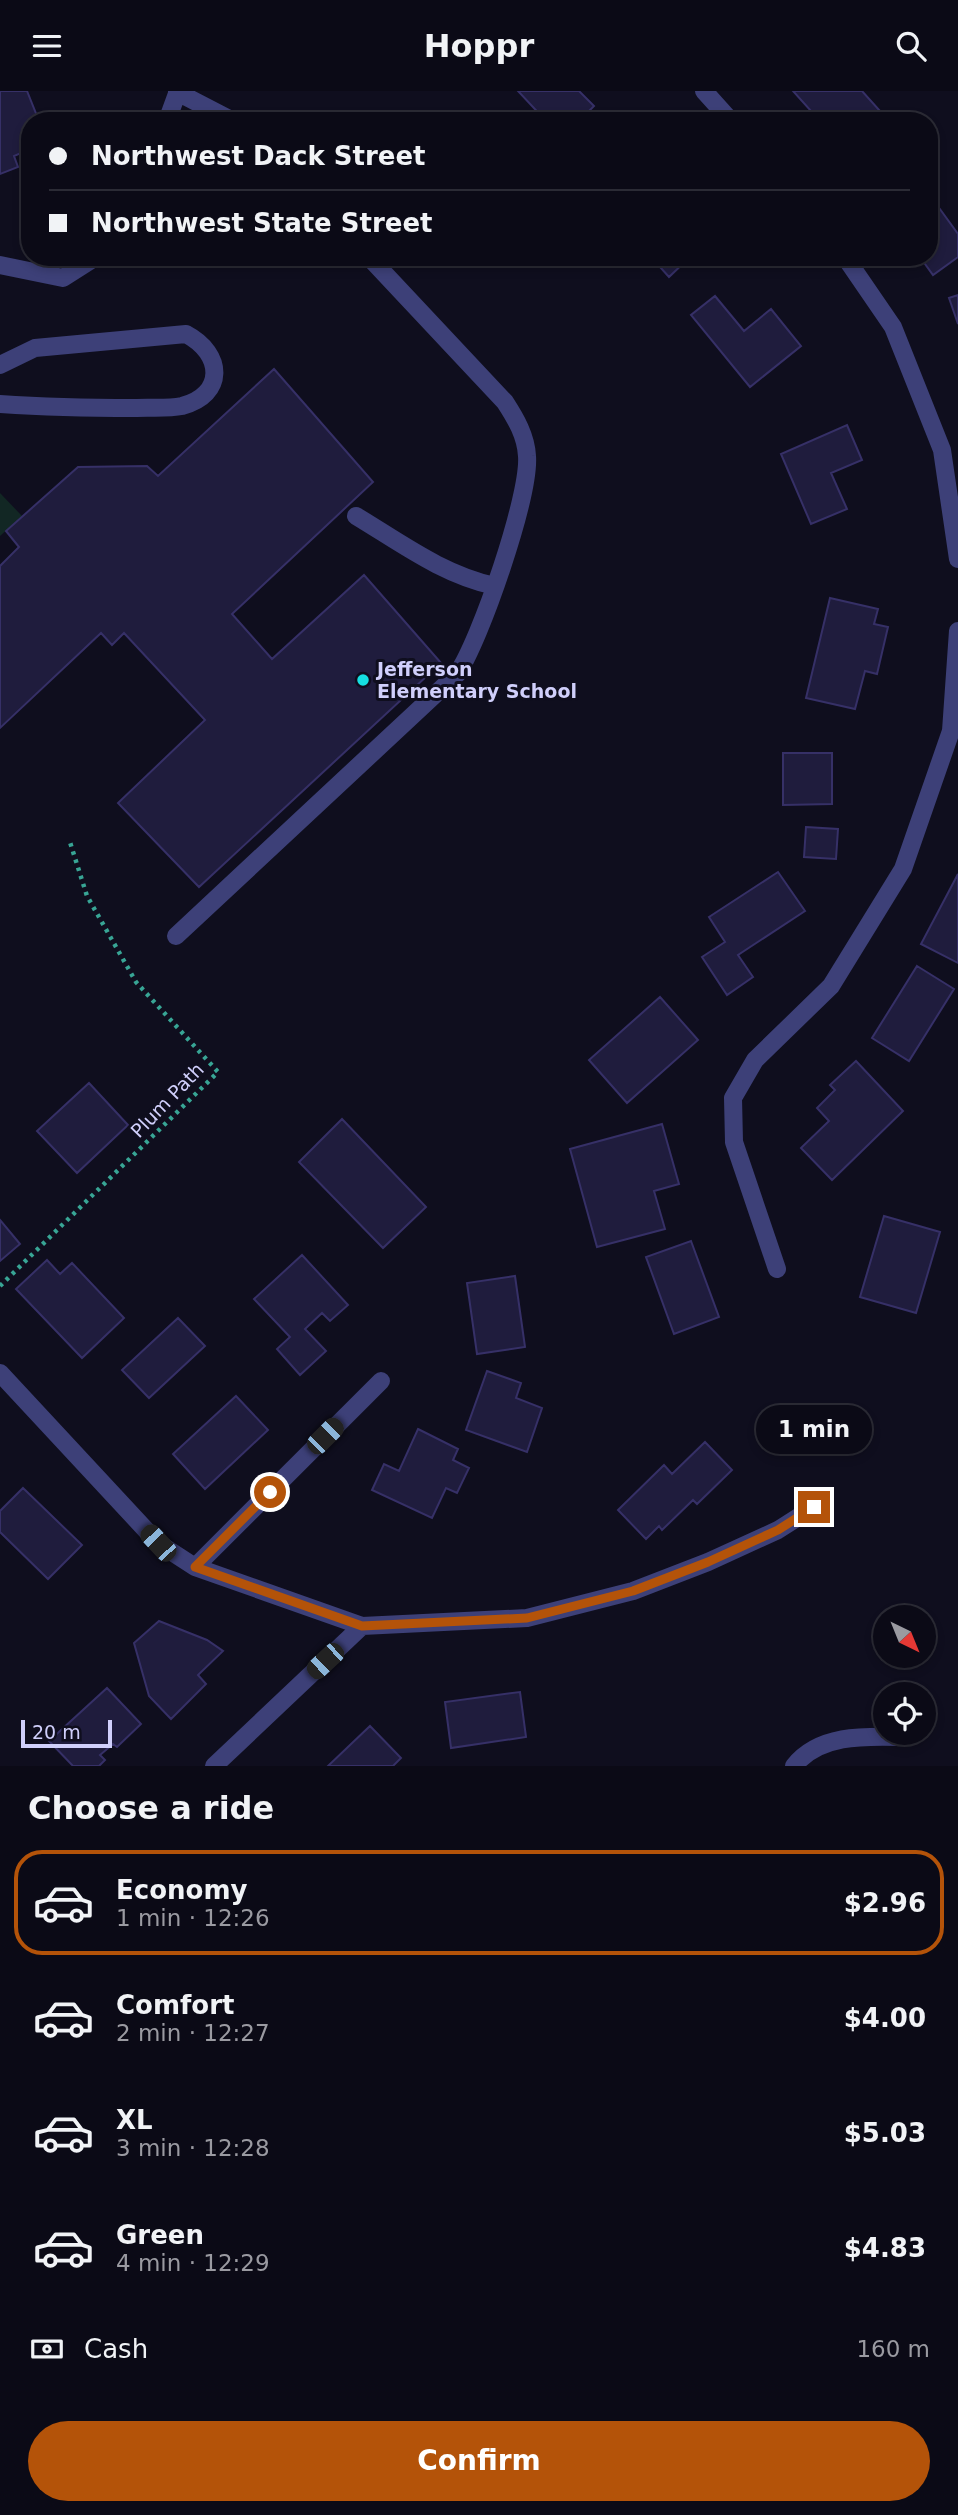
<!DOCTYPE html>
<meta charset="utf-8">
<style>
:root{--surface:#0b0a16;--page:#14131f;--text:#f1f3f6;--muted:#9a9aa1;--line:#2b2b35;--accent:#b45309}
body{margin:0;font-family:"DejaVu Sans",sans-serif;background:var(--page);color:var(--text);height:100vh;display:flex;flex-direction:column;font-size:26px;white-space:nowrap}
*{box-sizing:border-box;margin:0}
p{font-size:23px;color:var(--muted)}
.icon{flex:none;width:38px;height:38px;fill:none;stroke:currentColor;stroke-width:2;stroke-linecap:round;stroke-linejoin:round}
.map{position:relative;height:1675px;overflow:hidden}
.drawer{display:flex;flex-direction:column;background:var(--surface);flex:1}
.drawer>*{flex:none}
.top-card{position:absolute;left:21px;top:21px;width:917px;height:154px;border-radius:28px;box-shadow:0 4px 10px #0003,0 0 0 2px var(--line);display:grid;align-content:center;height:154px;padding:0 28px;background:var(--surface)}
.needle{width:46px;rotate:137deg}
.controls{position:absolute;left:873px;top:1514px;display:grid;gap:14px}
.controls a{display:grid;place-items:center;width:63px;height:63px;border-radius:50%;background:var(--surface);box-shadow:0 4px 10px #0003,0 0 0 2px var(--line);font-size:35px}
.scale{position:absolute;left:21px;bottom:18px;width:91px;box-sizing:border-box;padding-left:7px;border:4px solid #d0cffb;border-top:0;font-size:19px;line-height:24px;white-space:nowrap;color:#d0cffb;-webkit-text-stroke:5px #0f0e1e;paint-order:stroke}
.end{position:absolute;width:32px;height:32px;margin:-16px;border:9px solid #b45309;background:#fff;box-shadow:0 0 0 4px #fff}
.from{border-radius:50%}
.bubble{position:absolute;height:49px;border-radius:24px;background:var(--surface);box-shadow:0 4px 10px #0003,0 0 0 2px var(--line);font-size:23px;font-weight:700;line-height:49px;text-align:center}
.car{position:absolute;width:21px;height:42px;margin:-21px -10px;border-radius:9px;box-shadow:0 0 5px 2px #0007;background:linear-gradient(#222 24%,#8ab4d8 0 40%,#222 0 76%,#8ab4d8 0 86%,#222 0)}
.top-card b{display:flex;align-items:center;gap:24px;height:66px;font-size:26px}
.top-card b+b{border-top:2px solid var(--line)}
.top-card i{width:18px;height:18px;background:var(--text)}
ul{padding:0;list-style:none}
li{display:flex;align-items:center;gap:21px;height:105px;margin:0 14px 10px;padding:0 14px;border:4px solid transparent;border-radius:28px}
li div{flex:1}
li b{display:block;font-size:26px}
li em{font-style:normal;font-weight:700}
li.selected{border-color:var(--accent)}
li>.icon{width:63px;height:63px;stroke-width:1.5}
h2{padding:0 28px;font-size:32px;line-height:84px}
.pay{display:flex;align-items:center;gap:18px;height:77px;padding:0 28px;font-size:26px}
.pay p{margin-inline-start:auto}
.cta{display:flex;gap:14px;margin-top:auto;padding:14px 28px}
.cta a{flex:1;height:80px;border-radius:42px;background:var(--accent);color:#fff;font-size:28px;font-weight:700;line-height:80px;text-align:center}
header{display:flex;justify-content:space-between;align-items:center;height:91px;padding:0 28px;background:var(--surface);font-size:32px;font-weight:700}
.map>svg:first-child{display:block}
.green{fill:#122724}
.building{fill:#1f1c3d;stroke:#363067;stroke-width:2}
.lines{fill:none;stroke-linecap:round;stroke-linejoin:round}
.path{stroke:#38a595;stroke-width:4.5;stroke-dasharray:3.5 5;stroke-linecap:butt}
.minor{stroke:#3d4078;stroke-width:18}
.route{stroke:#b45309;stroke-width:9}
.poi-dot{fill:#15dfe1;stroke:#0f0e1e;stroke-width:2.5}
.labels{text-anchor:middle;dominant-baseline:central;stroke-width:6;stroke-linejoin:round;paint-order:stroke}
.poi-label{font-size:19px;font-weight:bold;fill:#d0cffb;stroke:#0f0e1e;text-anchor:start}
.street-label{font-size:19px;fill:#d0cffb;stroke:#0f0e1e}
</style>
<header><svg class="icon" aria-label="menu" viewBox="0 0 24 24"><path d="M4 6h16M4 12h16M4 18h16"/></svg>Hoppr<svg class="icon" aria-label="search" viewBox="0 0 24 24"><circle cx="10" cy="10" r="6"/><path d="M15 15l6 6"/></svg></header>
<div class="map">
<svg width="958" height="1675" viewBox="0 0 958 1675">
<rect width="100%" height="100%" fill="#0f0e1e"/>
<path class="green" d="M0 402 22 425 0 445Z"/>
<path class="building" d="M0 0H27L39 30H30V58L14 65 18 76 0 83Z
M518 0H579L594 15 589 20 598 30H546Z
M793 0H862L889 30H820Z
M929 103 958 143V166L933 184 920 166H929Z
M651 166H690L669 186Z
M958 204V233L949 207Z
M715 205 744 240 771 218 801 255 750 296 691 224Z
M274 278 373 391 232 523 272 568 364 484 441 572 199 796 118 712 205 629 124 542 112 554 101 542 0 637V475L19 456 6 440 78 376 147 375 158 385Z
M847 334 862 369 831 382 847 418 811 433 781 363Z
M830 507 878 518 874 533 888 536 877 583 865 580 855 618 806 607Z
M783 662H832V713L783 714Z
M806 736 838 738 836 768 804 766Z
M778 781 805 820 738 864 753 886 727 904 702 866 725 851 709 826Z
M958 783V872L921 853Z
M917 875 954 898 909 970 872 947Z
M660 906 698 949 627 1012 589 969Z
M856 970 903 1020 832 1089 801 1057 829 1030 817 1017 835 999 830 994Z
M89 992 128 1034 77 1082 37 1040Z
M342 1028 426 1116 383 1157 299 1071Z
M662 1033 679 1093 654 1100 665 1138 597 1156 570 1058Z
M884 1125 940 1141 916 1222 860 1206Z
M0 1129 20 1153 0 1170Z
M691 1150 719 1226 674 1243 646 1166Z
M302 1164 348 1214 330 1230 322 1222 305 1238 326 1260 300 1284 277 1258 290 1246 254 1208Z
M47 1169 60 1183 72 1172 124 1227 82 1267 16 1198Z
M515 1185 525 1256 477 1263 467 1192Z
M178 1227 205 1255 149 1307 122 1279Z
M487 1280 521 1292 516 1307 542 1317 527 1361 466 1339Z
M236 1305 268 1339 205 1398 173 1363Z
M418 1338 458 1358 453 1369 469 1377 457 1402 446 1397 432 1427 372 1399 384 1373 399 1380Z
M705 1351 732 1379 697 1413 693 1409 662 1439 659 1435 646 1448 618 1419 664 1374 672 1383Z
M23 1397 82 1454 48 1488 0 1441V1420Z
M159 1530 207 1549 223 1560 198 1584 206 1593 171 1628 149 1605 134 1552Z
M107 1597 141 1633 117 1656 113 1653 100 1664 105 1669 99 1675H73L49 1650Z
M520 1601 526 1646 451 1657 445 1611Z
M370 1635 401 1667 393 1675H328Z"/>
<g class="lines">
<path class="path" d="M0 1195 218 981 136 891 87 805 69 748"/>
<path class="minor" d="M704 0 731 30
M177 1 233 30
M167 30 178 0
M845 166 893 236 942 359 958 468
M0 174 63 187 96 166
M0 274 35 257 186 243C224 263 225 304 182 315 167 318 149 316 134 317 89 317 45 316 0 313
M356 425C401 452 443 484 495 495
M176 845 457 583C480 550 530 405 527 365 526 345 516 328 505 311L369 166
M777 1178 734 1051 733 1007 755 969 831 895 903 778 951 640 958 540
M0 1282 158 1452 195 1476 362 1535 527 1527 633 1500 708 1471 778 1439 814 1416
M195 1476 381 1290
M214 1675 362 1535
M794 1675C819 1643 865 1645 902 1646"/>
</g>
<g class="lines">
<path class="route" d="M270 1401 195 1476 362 1535 527 1527 633 1500 708 1471 778 1439 814 1416"/>
</g>
<circle class="poi-dot" cx="363" cy="589" r="7"/>
<g class="labels">
<g class="poi-label">
<text x="377" y="578">Jefferson<tspan x="377" dy="22">Elementary School</tspan></text>
</g>
<g class="street-label">
<text transform="translate(167 1009) rotate(-46)">Plum Path</text>
</g>
</g>
</svg>
<div class="controls">
<a><svg class="needle" viewBox="-14 -14 28 28"><path d="M0-13l5 13h-10z" fill="#e53935"/><path d="M0 13l5-13h-10z" fill="#9a9aa1"/></svg></a>
<a><svg class="icon" aria-label="locate" viewBox="0 0 24 24"><circle cx="12" cy="12" r="6"/><path d="M12 2v4M12 18v4M2 12h4M18 12h4"/></svg></a>
</div>
<div class="scale">20 m</div>
<i class="end from" style="left:270px;top:1401px"></i>
<i class="end" style="left:814px;top:1416px"></i>
<div class="bubble" style="left:756px;top:1314px;width:116px">1 min</div>
<i class="car" style="left:325px;top:1345px;rotate:45deg"></i>
<i class="car" style="left:158px;top:1452px;rotate:317deg"></i>
<i class="car" style="left:325px;top:1570px;rotate:227deg"></i>
<div class="top-card">
<b><i class="from"></i>Northwest Dack Street</b>
<b><i></i>Northwest State Street</b>
</div>
</div>
<section class="drawer">
<h2>Choose a ride</h2>
<ul>
<li class="selected"><svg class="icon" aria-label="car" viewBox="0 0 24 24"><path d="M5 17H2v-5l4-1 3-4h7l3 4 3 1v5h-3M9 17h6M6 11h13"/><circle cx="7" cy="17" r="2"/><circle cx="17" cy="17" r="2"/></svg><div><b>Economy</b><p>1 min · 12:26</p></div><em>$2.96</em></li>
<li><svg class="icon" aria-label="car" viewBox="0 0 24 24"><path d="M5 17H2v-5l4-1 3-4h7l3 4 3 1v5h-3M9 17h6M6 11h13"/><circle cx="7" cy="17" r="2"/><circle cx="17" cy="17" r="2"/></svg><div><b>Comfort</b><p>2 min · 12:27</p></div><em>$4.00</em></li>
<li><svg class="icon" aria-label="car" viewBox="0 0 24 24"><path d="M5 17H2v-5l4-1 3-4h7l3 4 3 1v5h-3M9 17h6M6 11h13"/><circle cx="7" cy="17" r="2"/><circle cx="17" cy="17" r="2"/></svg><div><b>XL</b><p>3 min · 12:28</p></div><em>$5.03</em></li>
<li><svg class="icon" aria-label="car" viewBox="0 0 24 24"><path d="M5 17H2v-5l4-1 3-4h7l3 4 3 1v5h-3M9 17h6M6 11h13"/><circle cx="7" cy="17" r="2"/><circle cx="17" cy="17" r="2"/></svg><div><b>Green</b><p>4 min · 12:29</p></div><em>$4.83</em></li>
</ul>
<div class="pay"><svg class="icon" aria-label="cash" viewBox="0 0 24 24"><path d="M3 7h18v10H3z"/><circle cx="12" cy="12" r="2"/></svg>Cash<p>160 m</p></div>
<div class="cta"><a>Confirm</a></div>
</section>
